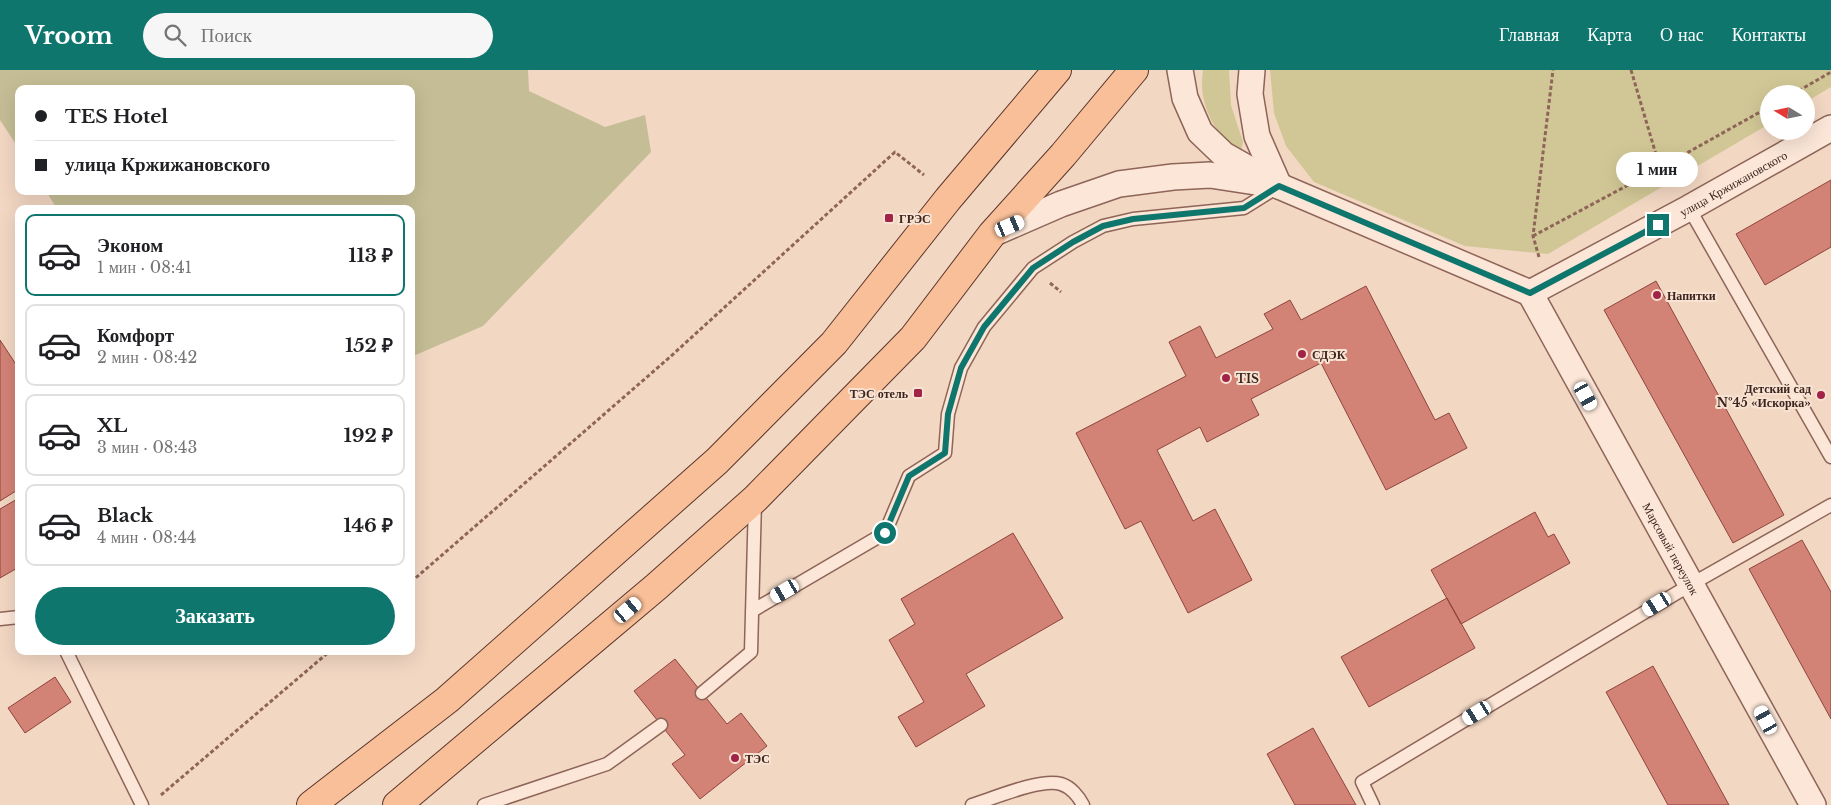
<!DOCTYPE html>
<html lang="ru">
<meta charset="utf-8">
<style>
:root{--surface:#fff;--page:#f6f6f6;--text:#202124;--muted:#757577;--line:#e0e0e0;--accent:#0f766e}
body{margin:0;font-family:"Libre Baskerville",serif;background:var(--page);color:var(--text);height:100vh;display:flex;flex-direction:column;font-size:19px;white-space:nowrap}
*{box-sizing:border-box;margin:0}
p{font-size:16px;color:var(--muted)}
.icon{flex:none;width:28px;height:28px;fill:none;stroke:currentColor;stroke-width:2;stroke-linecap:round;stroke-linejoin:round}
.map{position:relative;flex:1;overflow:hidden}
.details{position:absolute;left:15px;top:135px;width:400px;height:450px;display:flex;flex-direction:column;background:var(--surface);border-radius:10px;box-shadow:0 5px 20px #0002}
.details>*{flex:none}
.hud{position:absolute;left:15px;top:15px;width:400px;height:110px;border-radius:10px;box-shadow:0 5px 20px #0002;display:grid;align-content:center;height:110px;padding:0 20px;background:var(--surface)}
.needle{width:32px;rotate:280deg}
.fabs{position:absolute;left:1760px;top:15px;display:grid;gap:10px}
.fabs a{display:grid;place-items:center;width:55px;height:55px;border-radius:50%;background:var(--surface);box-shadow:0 5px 20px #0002;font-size:25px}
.end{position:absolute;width:22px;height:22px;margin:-11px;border:6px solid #0f766e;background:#fff;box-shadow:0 0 0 2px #fff}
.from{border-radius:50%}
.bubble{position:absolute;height:35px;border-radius:18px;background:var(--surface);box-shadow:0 5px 20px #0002;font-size:16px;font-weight:700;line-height:35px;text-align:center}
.car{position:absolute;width:15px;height:30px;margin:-15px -8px;border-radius:6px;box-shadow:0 0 4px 1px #0007;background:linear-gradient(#fff 24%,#345 0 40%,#fff 0 76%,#345 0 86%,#fff 0)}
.hud b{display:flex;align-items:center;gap:18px;height:48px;font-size:19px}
.hud b+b{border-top:1px solid var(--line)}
.hud i{width:12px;height:12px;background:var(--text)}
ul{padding:9px 0 0;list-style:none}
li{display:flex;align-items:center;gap:15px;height:82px;margin:0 10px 8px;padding:0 10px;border:2px solid var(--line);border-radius:10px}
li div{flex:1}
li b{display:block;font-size:19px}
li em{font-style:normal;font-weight:700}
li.active{border-color:var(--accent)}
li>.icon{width:45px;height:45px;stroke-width:1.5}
.cta{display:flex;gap:10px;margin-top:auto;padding:10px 20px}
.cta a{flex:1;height:58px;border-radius:30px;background:var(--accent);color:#fff;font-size:20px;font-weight:700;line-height:58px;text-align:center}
header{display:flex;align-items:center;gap:30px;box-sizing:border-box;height:70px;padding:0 25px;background:var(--accent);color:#fff}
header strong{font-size:24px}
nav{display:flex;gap:28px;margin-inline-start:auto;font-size:18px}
.search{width:350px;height:45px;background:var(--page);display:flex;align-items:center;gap:12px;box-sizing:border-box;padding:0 18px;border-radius:28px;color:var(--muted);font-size:19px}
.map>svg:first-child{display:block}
.green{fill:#d1c796}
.cemetery{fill:#c5bd95}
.building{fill:#d38276;stroke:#8f453c}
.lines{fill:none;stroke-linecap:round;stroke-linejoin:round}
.lane-casing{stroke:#8e6558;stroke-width:15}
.street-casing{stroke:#8e6558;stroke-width:28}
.primary-casing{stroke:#5b352c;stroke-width:30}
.path{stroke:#8e6558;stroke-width:3;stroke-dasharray:4 2.5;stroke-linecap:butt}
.lane{stroke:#fbe6d7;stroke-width:12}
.street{stroke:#fbe6d7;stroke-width:25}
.primary{stroke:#f8bf98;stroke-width:28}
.route{stroke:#0f766e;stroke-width:6}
.poi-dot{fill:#a22348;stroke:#f8e3d3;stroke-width:2}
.labels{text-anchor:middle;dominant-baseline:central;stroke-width:4;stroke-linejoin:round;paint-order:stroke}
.street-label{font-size:12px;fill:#3c231d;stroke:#f8e3d3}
.poi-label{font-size:12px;font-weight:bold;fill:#3c231d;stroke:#f8e3d3;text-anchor:start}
</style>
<header>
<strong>Vroom</strong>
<div class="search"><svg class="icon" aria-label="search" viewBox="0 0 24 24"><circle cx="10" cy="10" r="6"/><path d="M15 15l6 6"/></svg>Поиск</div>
<nav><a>Главная</a><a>Карта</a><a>О нас</a><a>Контакты</a></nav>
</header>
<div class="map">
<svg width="1831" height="735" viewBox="0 0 1831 735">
<rect width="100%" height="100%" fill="#f2d7c3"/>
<path class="green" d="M1203 0H1229L1231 35 1243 72 1241 81H1235C1212 59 1198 32 1203 0Z
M1270 0H1831V17L1806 32V24H1769V54L1548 184 1465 176 1314 112 1286 76 1274 43Z"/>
<path class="cemetery" d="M0 0H528L529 21 605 57 645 45 651 82 483 256 411 287V139H57L46 121H411V19H19V79L0 50Z"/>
<path class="building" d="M1831 110V177L1765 215 1736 164Z
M1656 211 1784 445 1733 473 1604 240Z
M1366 216 1435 350 1449 343 1467 378 1386 420 1321 293 1251 329 1259 345 1207 372 1200 357 1157 380 1193 451 1215 439 1252 510 1188 543 1141 451 1125 459 1076 363 1186 306 1169 272 1200 256 1216 288 1273 259 1264 244 1290 230 1301 250Z
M0 270 19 299V419L0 431Z
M19 428V497L0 508V439Z
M1535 442 1548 467 1554 464 1570 493 1461 554 1431 500Z
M1013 463 1063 548 966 604 985 636 916 677 898 647 924 632 889 570 915 554 901 529Z
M1802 470 1831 522V649L1749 499Z
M1447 528 1475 578 1369 637 1341 587Z
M675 589 727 654 741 643 767 676 700 729 672 694 685 685 634 621Z
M1653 596 1729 735H1668L1606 622Z
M55 607 71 632 25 663 8 638Z
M1313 658 1356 735H1295L1267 684Z"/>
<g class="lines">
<defs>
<path id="lane" d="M1689 138 1831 387
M752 541 885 463 909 406 945 383 948 344 961 298 984 257 1033 198 1073 172 1103 156 1133 149 1244 138 1279 116
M0 549 19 547
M66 581 142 735
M702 623 751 582 755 431
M484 735 607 694 661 655
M972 735C994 728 1041 708 1061 714 1071 717 1079 727 1083 735
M1373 735 1362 712 1690 515 1831 435"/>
<g id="street">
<path d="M1180 0 1185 28 1200 62 1224 85 1279 116 1530 223"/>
<path d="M1252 0 1250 24 1257 66 1279 116"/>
<path d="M992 164 1061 134 1119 114 1173 107 1210 105 1262 113"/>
<path id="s1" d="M1530 223 1813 735"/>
<path id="s2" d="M1530 223 1689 138 1831 58"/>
</g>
<path id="primary" d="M311 735 447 630 717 391 834 273 948 129 1057 0
M397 735 656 517 755 429 913 268 992 164 1063 85 1134 0"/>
</defs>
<use href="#lane" class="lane-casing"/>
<use href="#street" class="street-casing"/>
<use href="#primary" class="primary-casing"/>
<path class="path" d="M1631 0 1660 98
M1793 24 1831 2
M1533 166 1660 98 1769 37
M1539 187 1533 166 1553 0
M1050 213 1061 222
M411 512 670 287 895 82 924 105
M161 725 330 581"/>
<use href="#lane" class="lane"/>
<use href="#street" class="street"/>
<use href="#primary" class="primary"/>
</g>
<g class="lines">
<path class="route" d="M885 463 909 406 945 383 948 344 961 298 984 257 1033 198 1073 172 1103 156 1133 149 1244 138 1279 116 1530 223 1658 155"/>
</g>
<g class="poi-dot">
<rect x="884" y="143" width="10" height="10" rx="2.5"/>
<circle cx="1657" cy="225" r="5"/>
<circle cx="1302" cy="284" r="5"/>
<circle cx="1226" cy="308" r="5"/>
<rect x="913" y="318" width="10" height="10" rx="2.5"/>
<circle cx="1821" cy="325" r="5"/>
<circle cx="735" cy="688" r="5"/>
</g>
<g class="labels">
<g class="street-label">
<text stroke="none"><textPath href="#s2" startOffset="231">улица Кржижановского</textPath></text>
<text stroke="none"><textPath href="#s1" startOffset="292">Марсовый переулок</textPath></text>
</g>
<g class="poi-label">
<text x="899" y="148">ГРЭС</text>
<text x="1667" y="225">Напитки</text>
<text x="1312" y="284">СДЭК</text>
<text x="1236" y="308">TIS</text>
<text x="1811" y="318" text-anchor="end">Детский сад<tspan x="1811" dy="14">№45 «Искорка»</tspan></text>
<text x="908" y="323" text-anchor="end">ТЭС отель</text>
<text x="745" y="688">ТЭС</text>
</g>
</g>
</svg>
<div class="fabs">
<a><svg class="needle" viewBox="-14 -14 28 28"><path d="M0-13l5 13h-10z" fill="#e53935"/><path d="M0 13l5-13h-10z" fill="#757577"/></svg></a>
</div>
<i class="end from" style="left:885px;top:463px"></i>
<i class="end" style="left:1658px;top:155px"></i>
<div class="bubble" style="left:1616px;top:82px;width:82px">1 мин</div>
<i class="car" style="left:1010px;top:156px;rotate:67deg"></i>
<i class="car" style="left:1586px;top:326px;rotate:151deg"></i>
<i class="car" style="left:785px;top:521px;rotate:240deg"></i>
<i class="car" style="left:1657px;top:534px;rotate:239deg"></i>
<i class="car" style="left:628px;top:540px;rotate:50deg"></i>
<i class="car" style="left:1477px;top:643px;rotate:239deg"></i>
<i class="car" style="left:1766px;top:650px;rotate:331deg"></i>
<div class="hud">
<b><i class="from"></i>TES Hotel</b>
<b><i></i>улица Кржижановского</b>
</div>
<section class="details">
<ul>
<li class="active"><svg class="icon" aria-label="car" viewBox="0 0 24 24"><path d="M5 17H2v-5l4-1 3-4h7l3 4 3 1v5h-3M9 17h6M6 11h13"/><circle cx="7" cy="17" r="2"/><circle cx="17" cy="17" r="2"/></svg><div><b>Эконом</b><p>1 мин · 08:41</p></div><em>113 ₽</em></li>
<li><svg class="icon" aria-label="car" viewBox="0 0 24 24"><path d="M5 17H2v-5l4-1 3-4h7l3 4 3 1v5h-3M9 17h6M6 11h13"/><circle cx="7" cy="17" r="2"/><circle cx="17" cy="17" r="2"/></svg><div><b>Комфорт</b><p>2 мин · 08:42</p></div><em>152 ₽</em></li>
<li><svg class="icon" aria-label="car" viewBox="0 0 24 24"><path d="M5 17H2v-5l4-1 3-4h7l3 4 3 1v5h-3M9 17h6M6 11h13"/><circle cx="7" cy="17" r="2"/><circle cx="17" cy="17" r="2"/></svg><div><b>XL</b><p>3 мин · 08:43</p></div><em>192 ₽</em></li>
<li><svg class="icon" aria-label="car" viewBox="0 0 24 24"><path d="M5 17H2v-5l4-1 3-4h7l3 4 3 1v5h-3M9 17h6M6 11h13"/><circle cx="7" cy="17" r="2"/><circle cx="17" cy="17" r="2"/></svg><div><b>Black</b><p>4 мин · 08:44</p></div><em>146 ₽</em></li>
</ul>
<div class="cta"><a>Заказать</a></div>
</section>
</div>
